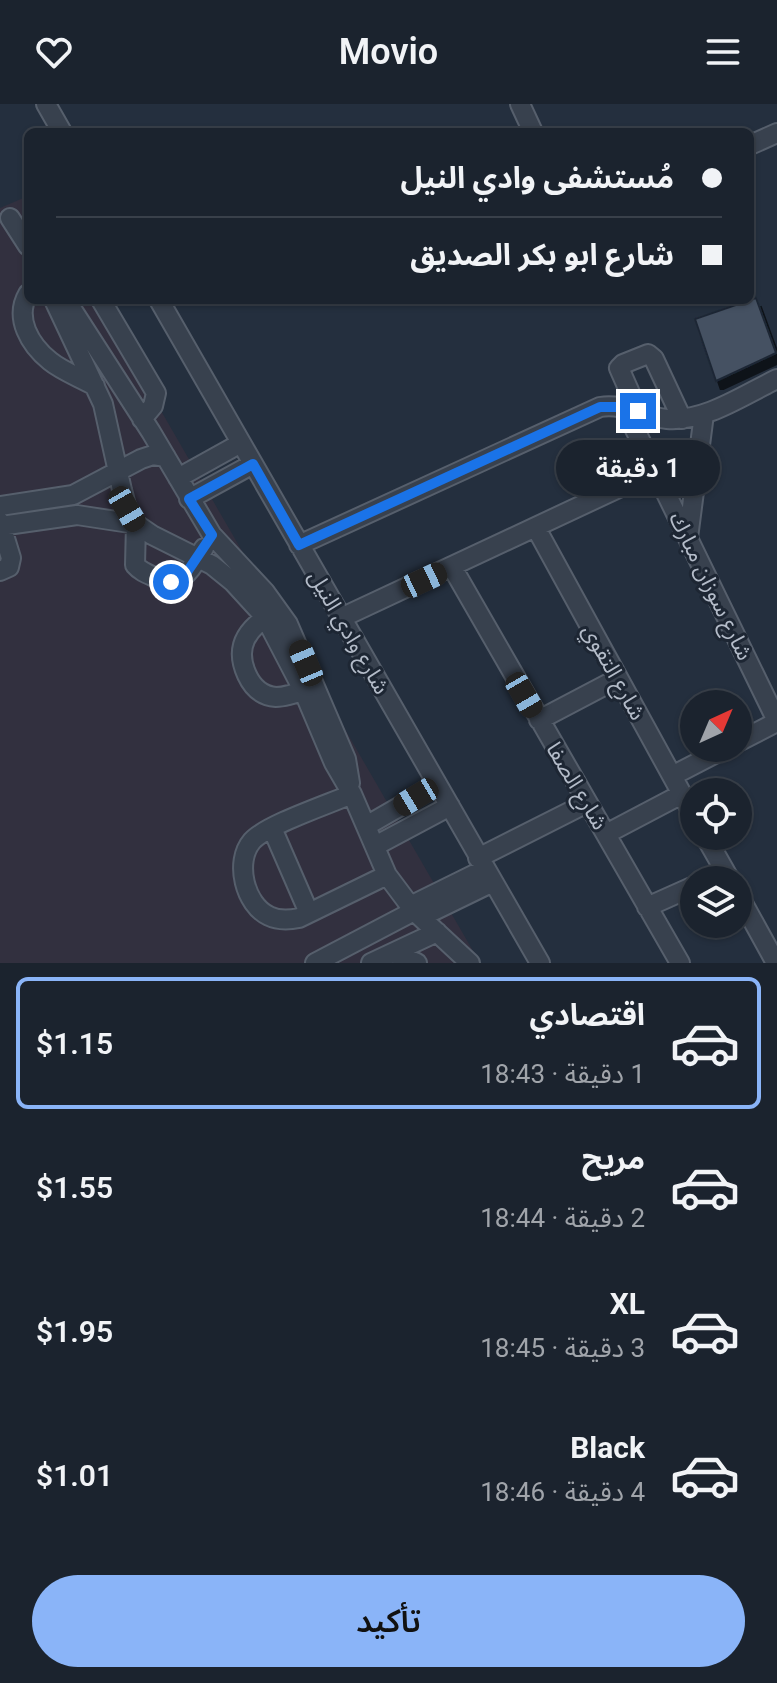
<!DOCTYPE html>
<html lang="ar">
<meta charset="utf-8">
<style>
:root{--surface:#1b232e;--page:#282f3a;--text:#f1f3f6;--muted:#a0a4aa;--line:#39404a;--accent:#8ab4f8}
body{margin:0;font-family:Roboto,"Noto Sans Arabic",sans-serif;background:var(--page);color:var(--text);direction:rtl;height:100vh;display:flex;flex-direction:column;font-size:30px;white-space:nowrap}
*{box-sizing:border-box;margin:0}
p{font-size:26px;color:var(--muted)}
.icon{flex:none;width:44px;height:44px;fill:none;stroke:currentColor;stroke-width:2;stroke-linecap:round;stroke-linejoin:round}
.map{position:relative;height:859px;overflow:hidden;direction:ltr}
.panel{display:flex;flex-direction:column;background:var(--surface);flex:1}
.panel>*{flex:none}
.hud{position:absolute;left:24px;top:24px;width:730px;height:176px;border-radius:12px;box-shadow:0 2px 6px #0004,0 0 0 2px var(--line);direction:rtl;display:grid;align-content:center;height:176px;padding:0 32px;background:var(--surface)}
.needle{width:52px;rotate:44deg}
.tools{position:absolute;left:680px;top:586px;display:grid;gap:16px}
.tools a{display:grid;place-items:center;width:72px;height:72px;border-radius:50%;background:var(--surface);box-shadow:0 2px 6px #0004,0 0 0 2px var(--line);font-size:40px}
.end{position:absolute;width:36px;height:36px;margin:-18px;border:10px solid #1a73e8;background:#fff;box-shadow:0 0 0 4px #fff}
.from{border-radius:50%}
.bubble{position:absolute;height:56px;border-radius:28px;background:var(--surface);box-shadow:0 2px 6px #0004,0 0 0 2px var(--line);font-size:26px;font-weight:600;line-height:56px;text-align:center;direction:rtl}
.car{position:absolute;width:24px;height:48px;margin:-24px -12px;border-radius:10px;box-shadow:0 0 6px 2px #0007;background:linear-gradient(#222 24%,#8ab4d8 0 40%,#222 0 76%,#8ab4d8 0 86%,#222 0)}
.hud b{display:flex;align-items:center;gap:28px;height:76px;font-size:30px}
.hud b+b{border-top:2px solid var(--line)}
.hud i{width:20px;height:20px;background:var(--text)}
ul{padding:14px 0 0;list-style:none}
li{display:flex;align-items:center;gap:24px;height:132px;margin:0 16px 12px;padding:0 16px;border:4px solid transparent;border-radius:12px}
li div{flex:1}
li b{display:block;font-size:30px}
li em{font-style:normal;font-weight:600}
li.on{border-color:var(--accent)}
li>.icon{width:72px;height:72px;stroke-width:1.5}
.button{display:flex;gap:16px;margin-top:auto;padding:16px 32px}
.button a{flex:1;height:92px;border-radius:48px;background:var(--accent);color:#111;font-size:32px;font-weight:600;line-height:92px;text-align:center}
header{display:flex;justify-content:space-between;align-items:center;height:104px;padding:0 32px;background:var(--surface);font-size:36px;font-weight:600}
.map>svg:first-child{display:block}
.medical{fill:#32303f}
.building{fill:#455162;stroke:#1f2835;stroke-width:2;filter:url(#shadow)}
.lines{fill:none;stroke-linecap:round;stroke-linejoin:round}
.minor-casing{stroke:#565f6c;stroke-width:22}
.minor{stroke:#38414e;stroke-width:18}
.route{stroke:#1a73e8;stroke-width:10}
.labels{text-anchor:middle;dominant-baseline:central;stroke-width:6;stroke-linejoin:round;paint-order:stroke}
.street-label{font-size:22px;fill:#b4bcc9;stroke:#1d2633}
</style>
<header><svg class="icon" aria-label="menu" viewBox="0 0 24 24"><path d="M4 6h16M4 12h16M4 18h16"/></svg>Movio<svg class="icon" aria-label="heart" viewBox="0 0 24 24"><path d="M12 20l-8-8c-3-5 5-10 8-4 3-6 11-1 8 4z"/></svg></header>
<div class="map">
<svg width="777" height="859" viewBox="0 0 777 859">
<defs>
<filter id="shadow"><feDropShadow dx="5" dy="9" stdDeviation="0" flood-color="#0009"/></filter>
</defs>
<rect width="100%" height="100%" fill="#242f3e"/>
<path class="medical" d="M28 92V196H97L480 859H0V104Z"/>
<path class="building" d="M756 194 776 249 716 277 695 215Z"/>
<g class="lines">
<defs>
<path id="minor" d="M46 0 62 28
M520 0 533 28
M750 41 777 29
M10 114 28 142
M28 190C14 214 30 241 50 257 62 267 81 274 95 282
M54 196 103 300 122 386 127 405 136 420 152 431 212 461 233 478 265 513 303 586 334 659 352 690 387 771 414 807 470 859
M66 196 151 328 212 431 265 488 288 520 346 655 350 679
M101 196 156 289 153 302 142 315
M159 196 540 859
M624 303 777 617
M638 307 619 264 623 260 648 250 654 255 682 315
M178 374 241 339
M189 395 253 360
M0 402 73 391 141 355 153 351 166 353
M0 418 11 454 9 463 0 467
M0 422 77 411 136 420 135 461C141 468 148 470 157 474 185 483 190 465 204 444
M536 424 694 712
M688 434 704 310
M299 441 600 303C625 299 643 313 667 315 705 318 743 291 777 275
M452 463 680 859
M273 509C247 524 234 543 247 571 253 584 262 592 276 593 288 593 302 587 313 583
M341 514 655 367
M539 616 617 575
M738 638 777 618
M672 672 726 644
M352 690C329 700 266 721 252 737 234 758 245 801 269 812 279 817 289 816 299 814L387 771
M366 722 437 681
M272 724 309 809
M606 730 682 690
M705 732 730 776
M375 742 450 702
M478 754 587 699
M707 776 725 768
M738 790 776 859
M410 802 485 765
M647 803 694 782
M421 813 493 778
M393 849 417 859
M315 859 414 807
M371 859 437 828"/>
</defs>
<use href="#minor" class="minor-casing"/>
<use href="#minor" class="minor"/>
</g>
<g class="lines">
<path class="route" d="M171 478 183 474 212 431 189 395 253 360 299 441 600 303H624L638 307"/>
</g>
<g class="labels">
<g class="street-label">
<text transform="translate(711 482) rotate(64)">شارع سوزان مبارك</text>
<text transform="translate(349 528) rotate(60)">شارع وادي النيل</text>
<text transform="translate(614 568) rotate(61)">شارع التقوي</text>
<text transform="translate(577 682) rotate(59)">شارع الصفا</text>
</g>
</g>
</svg>
<div class="tools">
<a><svg class="needle" viewBox="-14 -14 28 28"><path d="M0-13l5 13h-10z" fill="#e53935"/><path d="M0 13l5-13h-10z" fill="#a0a4aa"/></svg></a>
<a><svg class="icon" aria-label="locate" viewBox="0 0 24 24"><circle cx="12" cy="12" r="6"/><path d="M12 2v4M12 18v4M2 12h4M18 12h4"/></svg></a>
<a><svg class="icon" aria-label="layers" viewBox="0 0 24 24"><path d="M12 4l9 5-9 5-9-5zM3 14l9 5 9-5"/></svg></a>
</div>
<i class="end from" style="left:171px;top:478px"></i>
<i class="end" style="left:638px;top:307px"></i>
<div class="bubble" style="left:556px;top:336px;width:164px">1 دقيقة</div>
<i class="car" style="left:127px;top:405px;rotate:150deg"></i>
<i class="car" style="left:424px;top:476px;rotate:65deg"></i>
<i class="car" style="left:306px;top:559px;rotate:337deg"></i>
<i class="car" style="left:524px;top:591px;rotate:150deg"></i>
<i class="car" style="left:416px;top:693px;rotate:239deg"></i>
<div class="hud">
<b><i class="from"></i>مُستشفى وادي النيل</b>
<b><i></i>شارع ابو بكر الصديق</b>
</div>
</div>
<section class="panel">
<ul>
<li class="on"><svg class="icon" aria-label="car" viewBox="0 0 24 24"><path d="M5 17H2v-5l4-1 3-4h7l3 4 3 1v5h-3M9 17h6M6 11h13"/><circle cx="7" cy="17" r="2"/><circle cx="17" cy="17" r="2"/></svg><div><b>اقتصادي</b><p>1 دقيقة · 18:43</p></div><em>$1.15</em></li>
<li><svg class="icon" aria-label="car" viewBox="0 0 24 24"><path d="M5 17H2v-5l4-1 3-4h7l3 4 3 1v5h-3M9 17h6M6 11h13"/><circle cx="7" cy="17" r="2"/><circle cx="17" cy="17" r="2"/></svg><div><b>مريح</b><p>2 دقيقة · 18:44</p></div><em>$1.55</em></li>
<li><svg class="icon" aria-label="car" viewBox="0 0 24 24"><path d="M5 17H2v-5l4-1 3-4h7l3 4 3 1v5h-3M9 17h6M6 11h13"/><circle cx="7" cy="17" r="2"/><circle cx="17" cy="17" r="2"/></svg><div><b>XL</b><p>3 دقيقة · 18:45</p></div><em>$1.95</em></li>
<li><svg class="icon" aria-label="car" viewBox="0 0 24 24"><path d="M5 17H2v-5l4-1 3-4h7l3 4 3 1v5h-3M9 17h6M6 11h13"/><circle cx="7" cy="17" r="2"/><circle cx="17" cy="17" r="2"/></svg><div><b>Black</b><p>4 دقيقة · 18:46</p></div><em>$1.01</em></li>
</ul>
<div class="button"><a>تأكيد</a></div>
</section>
